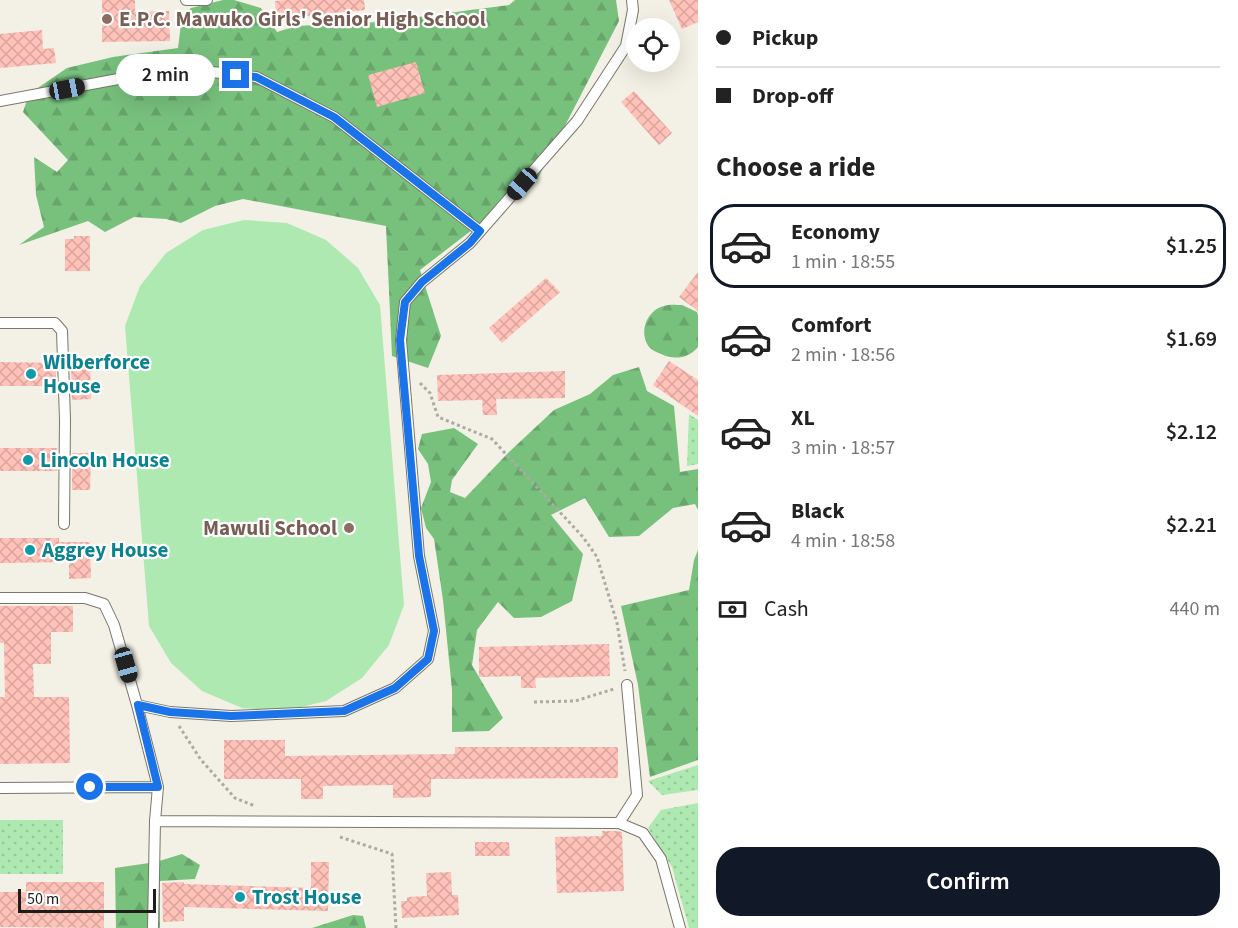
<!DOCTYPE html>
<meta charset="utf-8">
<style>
:root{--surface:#fff;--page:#f6f6f6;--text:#222;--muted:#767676;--line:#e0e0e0;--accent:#111827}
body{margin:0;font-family:"Source Sans 3",sans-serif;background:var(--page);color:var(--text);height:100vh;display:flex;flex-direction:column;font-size:22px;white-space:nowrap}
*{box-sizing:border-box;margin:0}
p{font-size:20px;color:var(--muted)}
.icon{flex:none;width:33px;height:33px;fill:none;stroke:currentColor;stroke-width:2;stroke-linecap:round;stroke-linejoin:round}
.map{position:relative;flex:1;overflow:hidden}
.sheet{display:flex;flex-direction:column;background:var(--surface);width:540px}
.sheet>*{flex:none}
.hud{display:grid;align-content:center;height:132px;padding:0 18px;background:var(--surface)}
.tools{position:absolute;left:626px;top:18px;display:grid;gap:12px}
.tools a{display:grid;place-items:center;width:54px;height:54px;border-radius:50%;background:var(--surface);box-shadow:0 6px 24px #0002;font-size:30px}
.scale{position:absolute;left:18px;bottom:15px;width:138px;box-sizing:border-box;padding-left:6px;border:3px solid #1e1d19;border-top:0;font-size:16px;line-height:21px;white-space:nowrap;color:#1e1d19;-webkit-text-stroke:4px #fff;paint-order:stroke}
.end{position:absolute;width:27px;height:27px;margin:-14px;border:8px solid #1a73e8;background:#fff;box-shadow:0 0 0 3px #fff}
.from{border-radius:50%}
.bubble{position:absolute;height:42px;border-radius:21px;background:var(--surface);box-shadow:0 6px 24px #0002;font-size:20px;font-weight:600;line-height:42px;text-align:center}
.car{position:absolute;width:18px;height:36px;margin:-18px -9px;border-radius:8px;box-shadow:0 0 4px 2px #0007;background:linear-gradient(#222 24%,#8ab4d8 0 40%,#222 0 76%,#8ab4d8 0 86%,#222 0)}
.hud b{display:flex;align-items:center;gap:21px;height:57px;font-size:22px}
.hud b+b{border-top:2px solid var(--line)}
.hud i{width:15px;height:15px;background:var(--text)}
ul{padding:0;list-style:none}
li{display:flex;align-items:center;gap:18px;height:84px;margin:0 12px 9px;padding:0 6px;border:3px solid transparent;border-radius:24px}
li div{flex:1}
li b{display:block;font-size:22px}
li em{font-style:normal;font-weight:600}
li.current{border-color:var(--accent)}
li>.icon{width:54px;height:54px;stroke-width:1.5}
h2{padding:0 18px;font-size:27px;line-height:72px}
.pay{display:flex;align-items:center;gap:15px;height:66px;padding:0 18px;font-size:22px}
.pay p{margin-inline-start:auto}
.cta{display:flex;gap:12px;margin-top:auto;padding:12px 18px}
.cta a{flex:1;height:69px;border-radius:24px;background:var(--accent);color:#fff;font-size:24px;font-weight:600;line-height:69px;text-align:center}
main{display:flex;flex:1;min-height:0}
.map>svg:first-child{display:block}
.grass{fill:url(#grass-dots)}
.forest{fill:url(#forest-firs)}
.pitch{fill:#aee9b1}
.building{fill:url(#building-cross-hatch)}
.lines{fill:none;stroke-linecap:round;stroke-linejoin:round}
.lane-casing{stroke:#79766c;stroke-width:12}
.path{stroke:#acaaa1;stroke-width:3;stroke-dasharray:3 3;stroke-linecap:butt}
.lane{stroke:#fff;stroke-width:10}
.route{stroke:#1a73e8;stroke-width:8}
.education-dot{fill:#8d6e63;stroke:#fff;stroke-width:2}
.culture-dot{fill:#0f9aa8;stroke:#fff;stroke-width:2}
.labels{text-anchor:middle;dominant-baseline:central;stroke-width:4.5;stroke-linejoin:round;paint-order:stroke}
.education-label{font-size:21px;font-weight:bold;fill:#785e54;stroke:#fff;text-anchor:start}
.culture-label{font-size:21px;font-weight:bold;fill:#0d838f;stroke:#fff;text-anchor:start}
</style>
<main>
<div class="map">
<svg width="698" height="928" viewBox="0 0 698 928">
<defs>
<pattern id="grass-dots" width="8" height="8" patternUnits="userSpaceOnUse" patternTransform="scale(1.5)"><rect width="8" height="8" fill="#aee9b1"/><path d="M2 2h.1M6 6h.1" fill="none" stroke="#95c798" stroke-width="1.8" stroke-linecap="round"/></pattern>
<pattern id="forest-firs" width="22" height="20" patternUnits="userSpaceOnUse" patternTransform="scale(1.5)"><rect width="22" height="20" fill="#78c17d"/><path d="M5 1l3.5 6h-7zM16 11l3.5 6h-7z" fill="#67a56b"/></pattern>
<pattern id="building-cross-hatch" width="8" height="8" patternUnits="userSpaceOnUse" patternTransform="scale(1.5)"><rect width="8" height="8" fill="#ffc1b8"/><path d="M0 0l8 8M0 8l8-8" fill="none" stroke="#daa59e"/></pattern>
</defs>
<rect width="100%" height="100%" fill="#f3f0e5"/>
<path class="grass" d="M689 414 698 420V464L687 466Z
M698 765V790L662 795 648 781Z
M698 803V928H689L672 867 648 828 661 810Z
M0 820H63V874H0Z"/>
<path class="forest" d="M223 0H234L261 8 277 32 296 26 380 22 509 5 515 0H616L619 21 537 180 420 270 441 336 428 368 392 356 386 226 243 199 215 206 181 223 166 219 134 217 105 232 88 221 19 245 44 227 36 195 34 157 57 172 68 160 23 112 29 94 67 68 113 57 178 48 182 16 191 8Z
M682 305 697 312 698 315V347C688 359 674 360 661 354 656 352 652 350 649 347 638 332 647 310 664 306 669 304 677 305 682 305Z
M639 367 647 391 674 406 680 472 698 469V510L695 504 673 508 639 536 609 537 585 498 551 515 583 554 572 601 541 617 514 618 498 602 477 630 472 665 503 718 489 731 452 732V690L443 600 434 539 426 528 421 508 431 482 428 464 418 449 422 434 454 428 478 444 452 480 450 492 465 498 508 453 554 410 590 394 613 375Z
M698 550V760L650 777 638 685 621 606 689 590 694 560Z
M182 854 200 865 195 879 160 881V928H116L115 868 156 862Z
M353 915 363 916 366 928H312Z"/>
<path class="pitch" d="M244 220 287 223 326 240 358 268 380 305 404 605 389 645 362 678 326 701 285 711 242 708 202 691 171 663 149 626 125 326 140 286 166 253 203 230Z"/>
<path class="building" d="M102 0H135V12L169 11 170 41 102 42Z
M285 0H364L365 10 276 19 275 1Z
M669 0H698V22L682 29Z
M42 30 43 49 54 48 56 63 0 68V34Z
M416 62 425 93 377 107 368 75Z
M634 91 672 133 659 145 621 102Z
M74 236H90V271H65V239H74Z
M698 272V311L679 297Z
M546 278 560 292 502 343 489 328Z
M71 361H90L91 399 72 400Z
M669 361 698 380V416L653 385Z
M0 362 56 363V386H0Z
M565 371V398L496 399 497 415H483L482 400 438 401 437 375Z
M0 448H57V471H0Z
M72 453H91L90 490H72Z
M0 538H59V542H90L91 578 69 579V562L0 563Z
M0 606H73V632H51V664H33L34 697H69L70 763 0 764V697H5L4 643H0Z
M609 644 610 676 535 678 536 688H521V676L479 677V647Z
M224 740H285V756L455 754V747H618V778L431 779V797L393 798V785L323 786V799H301V779H224Z
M602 831H618L622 832 624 891 557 893 555 837 602 836Z
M475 842H509L510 856H475Z
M311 862H329L328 911 184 907V921L163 922 162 883 184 882V884L311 888Z
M451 872 452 895H458L459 915 402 918 401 901H407V897L427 896 426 873Z
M26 882H104V928L0 927V892H26Z"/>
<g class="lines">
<defs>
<path id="lane" d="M186 0H207
M0 101 177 68 256 77 334 117 480 231
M0 323H55L62 331 65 420 64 524
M0 598H85L104 604 114 625 137 705 158 787 155 821 619 823 643 833 661 859 680 928
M137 705 170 712 231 716 344 711 395 688 428 659 434 631 419 556 401 340 405 302 422 282 470 243 577 121 626 46 633 10 632 0
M0 788 158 787
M619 823 637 795 627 685
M153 928 155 821"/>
</defs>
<use href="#lane" class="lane-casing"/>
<path class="path" d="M420 383 430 393 438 417 492 439 583 537 597 557 617 623 625 671
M534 702 575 701 614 689
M179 726 201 760 235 798 255 806
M340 837 392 854 396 928"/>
<use href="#lane" class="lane"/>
</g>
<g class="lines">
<path class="route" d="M90 787H158L138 705 170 712 231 716 344 711 395 688 428 659 434 631 419 556 400 340 405 302 422 282 470 243 480 231 334 117 256 77 236 75"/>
</g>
<g class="education-dot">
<circle cx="107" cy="19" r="6"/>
<circle cx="349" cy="528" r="6"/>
</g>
<g class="culture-dot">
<circle cx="31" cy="374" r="6"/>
<circle cx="28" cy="460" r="6"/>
<circle cx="30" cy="550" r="6"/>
<circle cx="240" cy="897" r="6"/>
</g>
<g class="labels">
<g class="education-label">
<text x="119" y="19">E.P.C. Mawuko Girls' Senior High School</text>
<text x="337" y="528" text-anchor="end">Mawuli School</text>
</g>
<g class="culture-label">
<text x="43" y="362">Wilberforce<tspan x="43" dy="24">House</tspan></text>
<text x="40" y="460">Lincoln House</text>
<text x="42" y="550">Aggrey House</text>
<text x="252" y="897">Trost House</text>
</g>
</g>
</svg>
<div class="tools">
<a><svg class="icon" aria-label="locate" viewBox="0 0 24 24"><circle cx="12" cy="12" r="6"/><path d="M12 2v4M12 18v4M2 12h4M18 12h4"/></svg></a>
</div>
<div class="scale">50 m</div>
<i class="end from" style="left:90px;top:787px"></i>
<i class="end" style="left:236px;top:75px"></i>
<div class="bubble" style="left:116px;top:54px;width:99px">2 min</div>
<i class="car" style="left:67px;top:89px;rotate:79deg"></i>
<i class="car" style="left:522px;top:184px;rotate:221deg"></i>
<i class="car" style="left:126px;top:665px;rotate:164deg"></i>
</div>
<section class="sheet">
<div class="hud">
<b><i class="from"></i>Pickup</b>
<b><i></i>Drop-off</b>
</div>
<h2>Choose a ride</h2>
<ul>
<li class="current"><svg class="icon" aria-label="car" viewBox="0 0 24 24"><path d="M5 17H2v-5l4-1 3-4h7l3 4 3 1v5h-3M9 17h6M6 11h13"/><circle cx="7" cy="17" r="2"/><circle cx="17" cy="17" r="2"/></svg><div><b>Economy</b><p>1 min · 18:55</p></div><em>$1.25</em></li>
<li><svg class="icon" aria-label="car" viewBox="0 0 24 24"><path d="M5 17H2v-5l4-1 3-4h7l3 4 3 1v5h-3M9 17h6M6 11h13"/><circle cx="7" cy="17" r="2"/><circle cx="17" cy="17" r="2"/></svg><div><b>Comfort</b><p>2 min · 18:56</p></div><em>$1.69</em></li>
<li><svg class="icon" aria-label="car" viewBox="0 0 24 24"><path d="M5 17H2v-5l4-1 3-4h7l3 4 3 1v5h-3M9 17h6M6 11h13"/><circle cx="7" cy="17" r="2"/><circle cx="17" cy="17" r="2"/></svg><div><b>XL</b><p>3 min · 18:57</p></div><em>$2.12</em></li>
<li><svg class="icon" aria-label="car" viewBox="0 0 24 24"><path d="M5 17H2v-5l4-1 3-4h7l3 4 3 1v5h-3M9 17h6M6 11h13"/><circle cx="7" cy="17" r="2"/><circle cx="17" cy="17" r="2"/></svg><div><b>Black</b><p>4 min · 18:58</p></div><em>$2.21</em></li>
</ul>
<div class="pay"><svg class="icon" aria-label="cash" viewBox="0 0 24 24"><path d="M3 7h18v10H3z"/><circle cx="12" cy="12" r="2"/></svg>Cash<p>440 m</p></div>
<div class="cta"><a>Confirm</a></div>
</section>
</main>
